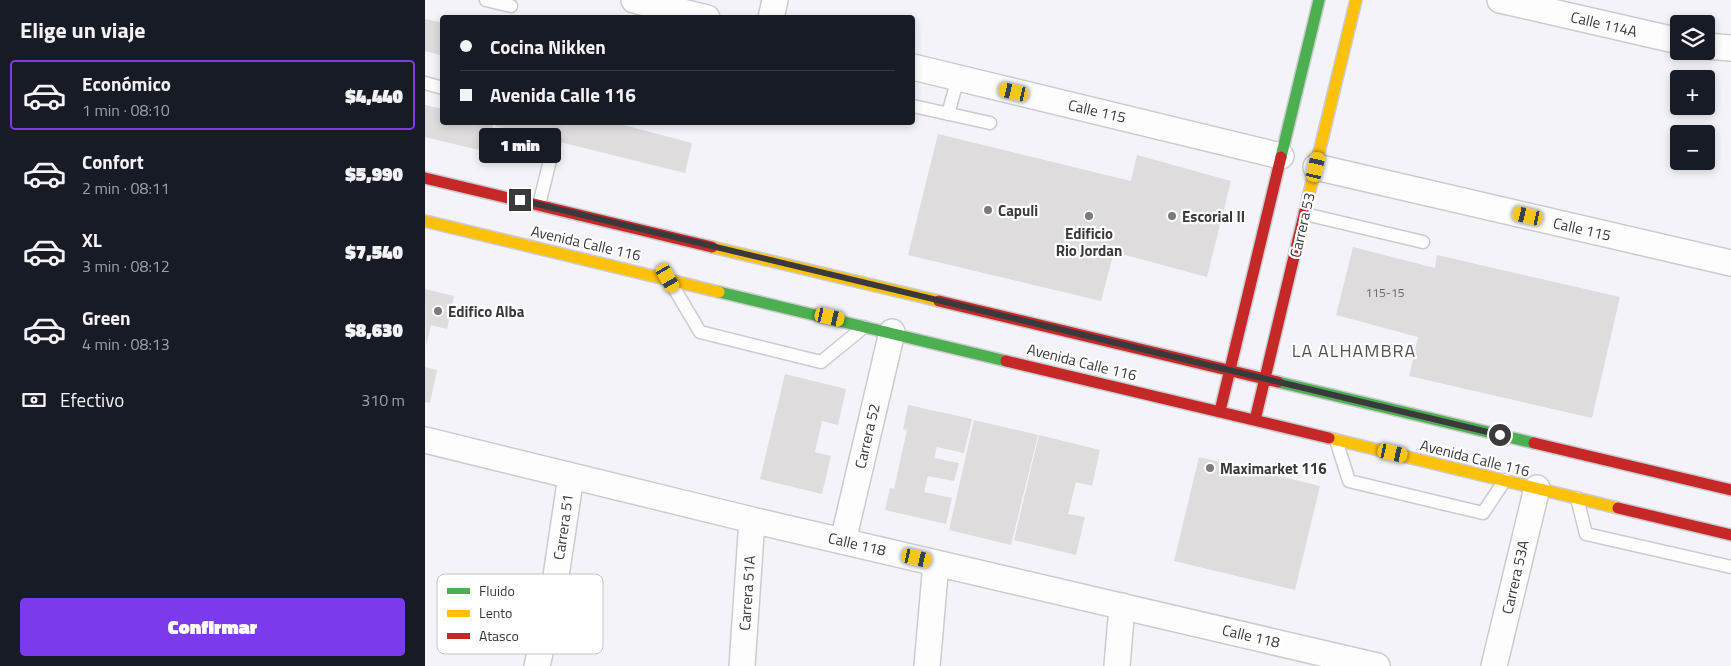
<!DOCTYPE html>
<html lang="es">
<meta charset="utf-8">
<style>
:root{--surface:#171b24;--page:#242831;--text:#f1f3f6;--muted:#9ea1a6;--line:#363941;--accent:#7c3aed}
body{margin:0;font-family:"Titillium Web",sans-serif;background:var(--page);color:var(--text);height:100vh;display:flex;flex-direction:column;font-size:19px;white-space:nowrap}
*{box-sizing:border-box;margin:0}
p{font-size:16px;color:var(--muted)}
.icon{flex:none;width:28px;height:28px;fill:none;stroke:currentColor;stroke-width:2;stroke-linecap:round;stroke-linejoin:round}
.map{position:relative;flex:1;overflow:hidden}
.sheet{display:flex;flex-direction:column;background:var(--surface);width:425px}
.sheet>*{flex:none}
.guide{position:absolute;left:15px;top:15px;width:475px;height:110px;border-radius:5px;box-shadow:0 2px 8px #0003;display:grid;align-content:center;height:110px;padding:0 20px;background:var(--surface)}
.fabs{position:absolute;left:1245px;top:15px;display:grid;gap:10px}
.fabs a{display:grid;place-items:center;width:45px;height:45px;border-radius:5px;background:var(--surface);box-shadow:0 2px 8px #0003;font-size:25px}
.end{position:absolute;width:22px;height:22px;margin:-11px;border:6px solid #3a3a3d;background:#fff;box-shadow:0 0 0 2px #fff}
.from{border-radius:50%}
.bubble{position:absolute;height:35px;border-radius:5px;background:var(--surface);box-shadow:0 2px 8px #0003;font-size:16px;font-weight:800;line-height:35px;text-align:center}
.car{position:absolute;width:15px;height:30px;margin:-15px -8px;border-radius:6px;box-shadow:0 0 4px 1px #0007;background:linear-gradient(#f5c518 24%,#345 0 40%,#f5c518 0 76%,#345 0 86%,#f5c518 0)}
.guide b{display:flex;align-items:center;gap:18px;height:48px;font-size:19px}
.guide b+b{border-top:1px solid var(--line)}
.guide i{width:12px;height:12px;background:var(--text)}
ul{padding:0;list-style:none}
li{display:flex;align-items:center;gap:15px;height:70px;margin:0 10px 8px;padding:0 10px;border:2px solid transparent;border-radius:5px}
li div{flex:1}
li b{display:block;font-size:19px}
li em{font-style:normal;font-weight:800}
li.active{border-color:var(--accent)}
li>.icon{width:45px;height:45px;stroke-width:1.5}
h2{padding:0 20px;font-size:22px;line-height:60px}
.pay{display:flex;align-items:center;gap:12px;height:55px;padding:0 20px;font-size:19px}
.pay p{margin-inline-start:auto}
.cta{display:flex;gap:10px;margin-top:auto;padding:10px 20px}
.cta a{flex:1;height:58px;border-radius:5px;background:var(--accent);color:#fff;font-size:20px;font-weight:800;line-height:58px;text-align:center}
main{display:flex;flex:1;min-height:0}
.map>svg:first-child{display:block}
.building{fill:#dfdcde}
.lines{fill:none;stroke-linecap:round;stroke-linejoin:round}
.lane-casing{stroke:#cccbd0;stroke-width:15}
.street-casing{stroke:#cccbd0;stroke-width:28}
.fast-casing{stroke:#cccbd0;stroke-width:14}
.slow-casing{stroke:#cccbd0;stroke-width:14}
.jam-casing{stroke:#cccbd0;stroke-width:14}
.lane{stroke:#fdfdfe;stroke-width:12}
.street{stroke:#fdfdfe;stroke-width:25}
.fast{stroke:#4caf50;stroke-width:11}
.slow{stroke:#ffc107;stroke-width:11}
.jam{stroke:#c62828;stroke-width:11}
.route{stroke:#3a3a3d;stroke-width:6}
.poi-dot{fill:#7b7b7f;stroke:#fff;stroke-width:2}
.labels{text-anchor:middle;dominant-baseline:central;stroke-width:4.5;stroke-linejoin:round;paint-order:stroke}
.number-label{font-size:12px;fill:#656467}
.street-label{font-size:15px;fill:#3a3a3d;stroke:#fff}
.poi-label{font-size:15px;font-weight:bold;fill:#3a3a3d;stroke:#fff;text-anchor:start}
.quarter-label{font-size:18px;letter-spacing:1px;fill:#54545c;stroke:#fff}
.key{fill:#fff;stroke:#c4c4c5;stroke-width:1}
.key-label{font-size:14px;fill:#3a3a3d}
</style>
<main>
<section class="sheet">
<h2>Elige un viaje</h2>
<ul>
<li class="active"><svg class="icon" aria-label="car" viewBox="0 0 24 24"><path d="M5 17H2v-5l4-1 3-4h7l3 4 3 1v5h-3M9 17h6M6 11h13"/><circle cx="7" cy="17" r="2"/><circle cx="17" cy="17" r="2"/></svg><div><b>Económico</b><p>1 min · 08:10</p></div><em>$4,440</em></li>
<li><svg class="icon" aria-label="car" viewBox="0 0 24 24"><path d="M5 17H2v-5l4-1 3-4h7l3 4 3 1v5h-3M9 17h6M6 11h13"/><circle cx="7" cy="17" r="2"/><circle cx="17" cy="17" r="2"/></svg><div><b>Confort</b><p>2 min · 08:11</p></div><em>$5,990</em></li>
<li><svg class="icon" aria-label="car" viewBox="0 0 24 24"><path d="M5 17H2v-5l4-1 3-4h7l3 4 3 1v5h-3M9 17h6M6 11h13"/><circle cx="7" cy="17" r="2"/><circle cx="17" cy="17" r="2"/></svg><div><b>XL</b><p>3 min · 08:12</p></div><em>$7,540</em></li>
<li><svg class="icon" aria-label="car" viewBox="0 0 24 24"><path d="M5 17H2v-5l4-1 3-4h7l3 4 3 1v5h-3M9 17h6M6 11h13"/><circle cx="7" cy="17" r="2"/><circle cx="17" cy="17" r="2"/></svg><div><b>Green</b><p>4 min · 08:13</p></div><em>$8,630</em></li>
</ul>
<div class="pay"><svg class="icon" aria-label="cash" viewBox="0 0 24 24"><path d="M3 7h18v10H3z"/><circle cx="12" cy="12" r="2"/></svg>Efectivo<p>310 m</p></div>
<div class="cta"><a>Confirmar</a></div>
</section>
<div class="map">
<svg width="1306" height="666" viewBox="0 0 1306 666">
<rect width="100%" height="100%" fill="#f4f3f9"/>
<path class="building" d="M0 19 18 23V56L0 51Z
M0 105 18 109V122H69L62 152 0 137Z
M72 122H187L267 143 260 173 71 126Z
M513 134 706 181 712 155 806 181 782 277 689 252 676 301 483 255Z
M928 247 1010 268 1012 255 1195 297 1167 418 984 376 993 337 911 315Z
M0 289 29 296 22 329 6 325 1 346Z
M0 367 12 370 5 403 0 402Z
M360 374 421 389 413 425 397 421 390 452 406 456 397 494 335 479Z
M483 405 547 419 539 453 512 447 509 458 534 463 529 481 503 476 499 492 527 498 521 524 460 510 465 488 469 489 482 430 478 429Z
M549 420 613 435 586 545 524 530Z
M614 435 675 450 667 486 651 482 643 514 660 517 651 555 589 540Z
M774 457 895 486 870 590 749 561Z"/>
<g class="lines">
<defs>
<path id="lane" d="M61 0 86 6
M0 83 18 88
M488 106 565 123
M523 114 533 78
M114 205 130 140
M880 214 998 242
M246 283 275 332 396 362 439 327
M911 440 924 481 1058 513 1080 480
M1152 498 1161 534 1306 567"/>
<path id="street" d="M209 0 282 18
M1075 0 1254 41
M346 18 350 0
M1281 46 1306 48
M488 67 856 156
M891 167 1306 263
M0 440 327 520 952 666
M418 541 467 332
M112 666 128 596 146 476
M317 666 327 520
M502 666 511 563
M692 666 697 606
M1069 666 1112 488"/>
<path id="fast" d="M856 157 894 0
M294 292 581 361
M853 382 1109 443"/>
<path id="slow" d="M883 198 931 0
M0 221 294 292
M287 247 514 301
M904 438 1193 508"/>
<path id="jam" d="M0 178 287 247
M514 301 853 382
M581 361 904 438
M795 411 856 157
M830 420 883 198
M1109 443 1306 490
M1193 508 1306 535"/>
</defs>
<use href="#lane" class="lane-casing"/>
<use href="#street" class="street-casing"/>
<use href="#fast" class="fast-casing"/>
<use href="#slow" class="slow-casing"/>
<use href="#jam" class="jam-casing"/>
<use href="#lane" class="lane"/>
<use href="#street" class="street"/>
<use href="#fast" class="fast"/>
<use href="#slow" class="slow"/>
<use href="#jam" class="jam"/>
</g>
<g class="lines">
<path class="route" d="M95 200 1075 435"/>
</g>
<g class="poi-dot">
<circle cx="563" cy="210" r="5"/>
<circle cx="664" cy="216" r="5"/>
<circle cx="747" cy="216" r="5"/>
<circle cx="13" cy="311" r="5"/>
<circle cx="785" cy="468" r="5"/>
</g>
<g class="labels">
<g class="number-label">
<text x="960" y="292">115-15</text>
</g>
<g class="street-label">
<text transform="translate(1179 24) rotate(13)">Calle 114A</text>
<text transform="translate(672 111) rotate(13)">Calle 115</text>
<text transform="translate(877 225) rotate(-77)">Carrera 53</text>
<text transform="translate(1157 229) rotate(13)">Calle 115</text>
<text transform="translate(161 243) rotate(13)">Avenida Calle 116</text>
<text transform="translate(657 362) rotate(14)">Avenida Calle 116</text>
<text transform="translate(442 436) rotate(-77)">Carrera 52</text>
<text transform="translate(1050 458) rotate(14)">Avenida Calle 116</text>
<text transform="translate(138 527) rotate(-82)">Carrera 51</text>
<text transform="translate(432 544) rotate(13)">Calle 118</text>
<text transform="translate(1090 577) rotate(-77)">Carrera 53A</text>
<text transform="translate(322 593) rotate(-86)">Carrera 51A</text>
<text transform="translate(826 636) rotate(13)">Calle 118</text>
</g>
<g class="poi-label">
<text x="573" y="210">Capuli</text>
<text x="757" y="216">Escorial II</text>
<text x="664" y="233" text-anchor="middle">Edificio<tspan x="664" dy="17">Rio Jordan</tspan></text>
<text x="23" y="311">Edifico Alba</text>
<text x="795" y="468">Maximarket 116</text>
</g>
<g class="quarter-label">
<text x="929" y="350">LA ALHAMBRA</text>
</g>
</g>
<rect x="12" y="574" width="166" height="80" rx="8" class="key"/>
<rect x="22" y="588" width="23" height="6" fill="#4caf50"/>
<rect x="22" y="610" width="23" height="7" fill="#ffc107"/>
<rect x="22" y="633" width="23" height="6" fill="#c62828"/>
<g class="key-label">
<text x="54" y="596">Fluido</text>
<text x="54" y="618">Lento</text>
<text x="54" y="641">Atasco</text>
</g>
</svg>
<div class="fabs">
<a><svg class="icon" aria-label="layers" viewBox="0 0 24 24"><path d="M12 4l9 5-9 5-9-5zM3 14l9 5 9-5"/></svg></a>
<a>+</a>
<a>−</a>
</div>
<i class="end from" style="left:1075px;top:435px"></i>
<i class="end" style="left:95px;top:200px"></i>
<div class="bubble" style="left:54px;top:128px;width:82px">1 min</div>
<i class="car" style="left:589px;top:92px;rotate:283deg"></i>
<i class="car" style="left:891px;top:167px;rotate:13deg"></i>
<i class="car" style="left:1103px;top:216px;rotate:283deg"></i>
<i class="car" style="left:243px;top:278px;rotate:150deg"></i>
<i class="car" style="left:405px;top:317px;rotate:103deg"></i>
<i class="car" style="left:968px;top:453px;rotate:103deg"></i>
<i class="car" style="left:492px;top:558px;rotate:103deg"></i>
<div class="guide">
<b><i class="from"></i>Cocina Nikken</b>
<b><i></i>Avenida Calle 116</b>
</div>
</div>
</main>
